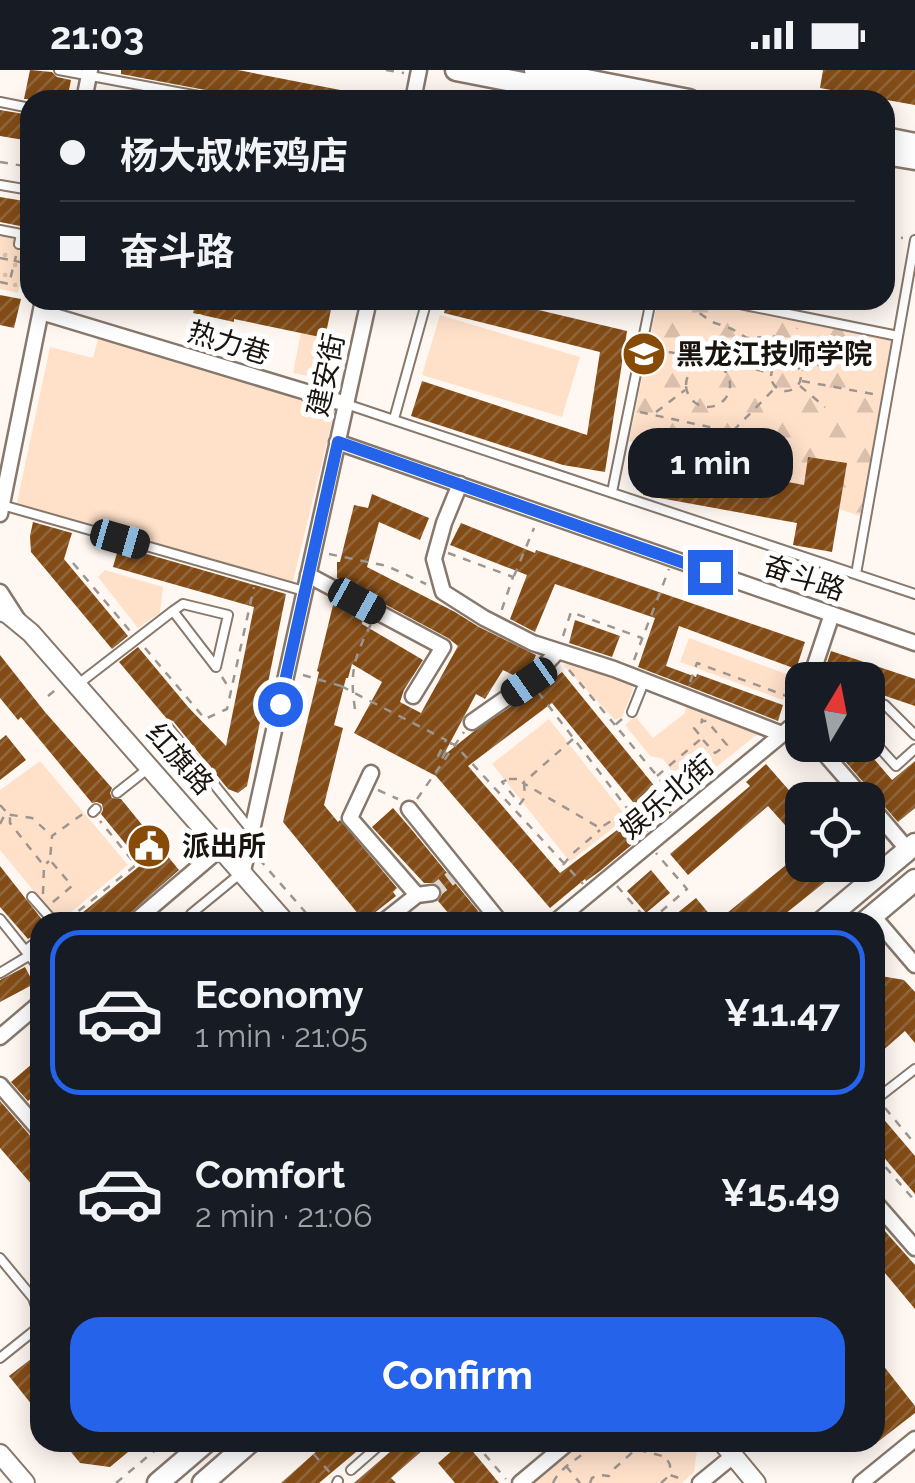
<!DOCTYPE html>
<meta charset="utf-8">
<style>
:root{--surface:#171b24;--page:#20242c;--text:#f1f3f6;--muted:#9ea1a6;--line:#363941;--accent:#2563eb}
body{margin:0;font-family:Raleway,"Noto Sans SC",sans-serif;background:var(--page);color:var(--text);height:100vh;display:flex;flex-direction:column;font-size:38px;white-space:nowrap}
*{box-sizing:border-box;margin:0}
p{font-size:32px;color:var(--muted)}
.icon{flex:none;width:55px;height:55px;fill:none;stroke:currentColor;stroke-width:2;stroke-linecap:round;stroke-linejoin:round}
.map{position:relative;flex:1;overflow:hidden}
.drawer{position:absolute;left:30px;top:842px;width:855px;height:540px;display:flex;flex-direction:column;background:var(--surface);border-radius:30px;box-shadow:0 5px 25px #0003}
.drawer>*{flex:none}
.guide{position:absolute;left:20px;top:20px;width:875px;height:220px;border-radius:30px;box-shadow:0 5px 25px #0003;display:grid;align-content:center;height:220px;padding:0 40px;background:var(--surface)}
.needle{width:65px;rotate:10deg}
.controls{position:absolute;left:785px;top:592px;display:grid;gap:20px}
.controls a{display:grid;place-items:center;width:100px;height:100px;border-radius:20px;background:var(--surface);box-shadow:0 5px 25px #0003;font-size:50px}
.end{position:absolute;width:45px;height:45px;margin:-22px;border:12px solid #2563eb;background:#fff;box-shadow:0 0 0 5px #fff}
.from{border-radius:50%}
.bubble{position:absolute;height:70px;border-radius:30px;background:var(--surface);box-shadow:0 5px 25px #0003;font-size:32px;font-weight:700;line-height:70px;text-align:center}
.car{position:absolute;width:30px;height:60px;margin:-30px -15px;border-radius:12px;box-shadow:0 0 8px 2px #0007;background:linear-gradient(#222 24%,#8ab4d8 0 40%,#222 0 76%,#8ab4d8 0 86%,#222 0)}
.guide b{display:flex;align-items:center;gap:35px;height:95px;font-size:38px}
.guide b+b{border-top:2px solid var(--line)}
.guide i{width:25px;height:25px;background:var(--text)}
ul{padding:18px 0 0;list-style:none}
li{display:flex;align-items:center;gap:30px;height:165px;margin:0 20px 15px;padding:0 20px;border:5px solid transparent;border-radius:30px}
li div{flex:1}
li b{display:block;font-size:38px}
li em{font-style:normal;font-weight:700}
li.current{border-color:var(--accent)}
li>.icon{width:90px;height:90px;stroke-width:1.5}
.button{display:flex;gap:20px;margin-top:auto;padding:20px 40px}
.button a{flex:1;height:115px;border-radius:30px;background:var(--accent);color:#fff;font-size:40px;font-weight:700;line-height:115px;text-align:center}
.status{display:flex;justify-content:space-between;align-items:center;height:70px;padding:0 50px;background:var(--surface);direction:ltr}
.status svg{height:28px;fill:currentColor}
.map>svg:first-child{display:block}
.green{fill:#ffe1ca}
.forest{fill:url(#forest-firs)}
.garden{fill:url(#garden-dots)}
.building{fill:url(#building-hatch);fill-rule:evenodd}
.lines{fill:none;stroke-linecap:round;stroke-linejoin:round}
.minor-tunnel{stroke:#ddd6d0;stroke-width:14;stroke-dasharray:14 7;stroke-linecap:butt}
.service-casing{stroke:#87786c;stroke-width:12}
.minor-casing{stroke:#87786c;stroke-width:19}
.tertiary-casing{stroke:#87786c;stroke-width:22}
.secondary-casing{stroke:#87786c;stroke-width:25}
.path{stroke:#9c9590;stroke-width:2.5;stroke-dasharray:8 8;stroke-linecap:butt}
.service{stroke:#fff;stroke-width:8}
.minor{stroke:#fff;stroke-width:14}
.tertiary{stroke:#fff;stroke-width:18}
.secondary{stroke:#fff;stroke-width:20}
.path-bridge{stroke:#9c9590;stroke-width:2.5;stroke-dasharray:8 8;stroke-linecap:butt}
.route{stroke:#2563eb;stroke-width:12}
.labels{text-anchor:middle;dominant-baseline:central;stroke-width:10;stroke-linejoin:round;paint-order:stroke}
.street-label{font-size:28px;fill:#1a140f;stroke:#fff}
.poi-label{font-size:28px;font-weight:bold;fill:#1a140f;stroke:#fff;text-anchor:start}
</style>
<div class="status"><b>21:03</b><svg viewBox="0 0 49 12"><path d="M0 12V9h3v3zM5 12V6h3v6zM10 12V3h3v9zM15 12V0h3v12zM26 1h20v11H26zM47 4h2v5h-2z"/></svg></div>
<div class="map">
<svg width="915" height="1413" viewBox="0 0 915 1413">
<defs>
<pattern id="forest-firs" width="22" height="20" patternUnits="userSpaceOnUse" patternTransform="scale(2.5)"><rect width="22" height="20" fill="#ffe1ca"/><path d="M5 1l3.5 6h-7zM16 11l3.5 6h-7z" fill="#dac0ac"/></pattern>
<pattern id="garden-dots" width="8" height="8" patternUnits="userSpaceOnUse" patternTransform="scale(2.5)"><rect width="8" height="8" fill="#ffe1ca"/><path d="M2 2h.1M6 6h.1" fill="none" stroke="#dac0ac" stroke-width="1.8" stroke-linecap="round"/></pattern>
<pattern id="building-hatch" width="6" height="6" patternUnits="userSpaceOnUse" patternTransform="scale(2.5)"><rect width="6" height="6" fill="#834c16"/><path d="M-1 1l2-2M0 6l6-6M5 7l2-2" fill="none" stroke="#91673e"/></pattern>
</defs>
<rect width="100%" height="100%" fill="#fff8f2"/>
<path class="green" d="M440 245 580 287 562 347 422 305Z
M301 262 337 270 329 310 293 303Z
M99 265 336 335 292 515 16 437 50 277 93 288Z
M105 500 163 517 160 543 138 558 98 507Z
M689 568 792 606 783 630 680 592Z
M577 591 631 613 633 620 622 647 615 650 563 595Z
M686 635 759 663 683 724 677 715 674 704 663 689 650 686 625 655 635 646 653 668 685 643Z
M549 649 627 747 570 792 492 694Z
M40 691 128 795 59 852 0 780V720Z
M583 1372 698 1373 694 1402 682 1413H535Z"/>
<path class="forest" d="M658 230H697L892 270 860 446 629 371Z"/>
<path class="garden" d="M0 165 28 171 18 223 0 219Z"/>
<path class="building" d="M30 0 52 2 57 7 71 10 67 30 24 29Z
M121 0H238L366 25V30H248L221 23 121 4Z
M823 0H915V35L820 18Z
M0 40 30 45V71L0 66Z
M0 127 30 132V158L0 152Z
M0 225 21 229 14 258 0 255Z
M196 230H333L325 268 234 249V252L193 243Z
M447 230H496L627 261 605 402 563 395 411 346 422 311 587 365 600 282 444 243Z
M650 387 804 415 808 387 847 393 832 482 793 475 797 453 643 425Z
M372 424 429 448 420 470 379 452 367 497 455 542 479 557 536 585 532 594 517 607 503 600 485 629 476 624 443 686 473 662 534 621 536 623 562 602 674 740 600 801 586 811 585 809 550 838 436 706 354 663 382 612 352 594 348 608H346L334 655 343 658 324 735 338 752 340 750 397 818 393 822 396 826 364 851 283 752 319 602 317 601 333 535 348 538 363 546 362 554 423 590 404 620 400 632 421 643 458 576 448 568 347 514 350 510 337 508V492H340L354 435 368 438ZM552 633 641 742 560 803 468 696Z
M33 452 72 463 64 489 128 566 112 579 31 482 30 466Z
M461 453 535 483 536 480 805 572 796 599 679 556 666 596 696 607 697 604 783 635 778 651 638 597 655 548 555 514 535 562 510 549 527 505 450 475Z
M119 476 286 524 247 716 238 723 228 719 173 651 167 649 119 592 138 577 189 638 226 676 254 537 113 497Z
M575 550 620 566 612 587 569 573Z
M831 581 915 609V636L868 620V610H838L823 605Z
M0 585 45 642 112 718 110 723 112 728 121 729 179 800 120 852H71L142 794 101 744 103 740 102 734 97 732 92 733 21 647 18 650 0 628Z
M6 665 26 690 0 710V670Z
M831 675H862L892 710 915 691V738L898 752Z
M766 694 802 735V774L768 736 688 805 670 784 750 716 746 712Z
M393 738 412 760 487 852H456L438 831 443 823 440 816 435 813H424L372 757Z
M802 782V795H849L831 809 830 808 775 852H681L675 845 696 828 716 852Z
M0 796 44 852H40V862L28 869 0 837Z
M651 800 670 823 646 843 627 821Z
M25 897 34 914 0 932V910Z
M875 905 904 910 915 922V973L905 961 881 982 875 975Z
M40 987V1021L28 1031 11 1012Z
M0 1031 40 1077V1124L0 1078Z
M875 1039 915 1086V1124L875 1077Z
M875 1150 915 1195V1239L875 1191Z
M40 1282V1345L9 1306Z
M875 1285 915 1336V1343L875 1374Z
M63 1372H140L110 1397 80 1393Z
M327 1372H368L319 1413H281Z
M390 1372H432L391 1408 396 1413H354L391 1381 388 1377Z
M462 1372H465L499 1413H455L438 1393Z"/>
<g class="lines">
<path class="minor-tunnel" d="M432 823 459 802"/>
<defs>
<path id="service" d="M59 0 220 30
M0 32 30 38
M0 115 30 120
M0 160 21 164 19 174
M720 230 898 266
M346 334 915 524
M394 349 427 230
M612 422 651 230
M2 435 304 521
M856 504 915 170
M77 615 173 541 183 534 228 545 216 597 173 541
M868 629 885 635 915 665
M632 642 644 612
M167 656 251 760
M868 665 896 696 915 679
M117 723 150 697
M93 742 96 739
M32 827 54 852
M0 849 40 899
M198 852 191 844 241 803
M26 880 40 869
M0 903 30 885
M875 1030 915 999
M0 1188 33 1228 40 1248
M0 1288 40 1256
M351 1400 383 1372
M337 1413 338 1411"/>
<path id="minor" d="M84 30 90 0
M413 30 419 0
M41 242 346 334
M337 372 915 573
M460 414 444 453 434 489 443 522 484 548 533 573 614 599 782 664
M0 444 43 230
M308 505 443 577 413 626
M0 522 18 550
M810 610 832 544
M472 652 529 612 558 581
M817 675 865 730
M371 703 350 748 417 825 383 852
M868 733 908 780
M409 739 500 852
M243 801 369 230
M417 825 432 823
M873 846 915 895
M134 852 221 778
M555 852 797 652 802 634
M0 967 40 933
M0 1015 40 1061
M875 1132 915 1178
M520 1413 569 1372
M700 1413 733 1386
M861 1413 915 1369"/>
<path id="tertiary" d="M0 541 8 544 31 563 285 852
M722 1372 756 1413
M0 1384 25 1413"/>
<path id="secondary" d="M456 0 610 30
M535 0 689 30
M885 68 915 74
M885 84 915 89
M822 852 915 774
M865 852 915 810
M158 1413 206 1372
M203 1413 250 1372"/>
</defs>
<use href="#service" class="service-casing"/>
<use href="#minor" class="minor-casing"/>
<use href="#tertiary" class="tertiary-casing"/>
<use href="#secondary" class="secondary-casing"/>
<path class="path" d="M386 0 404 3
M0 92 30 97
M885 166 903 168
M0 188 30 194
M0 212 9 214 16 186
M691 230 698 242 712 252 732 259 747 268 781 266 794 274 813 272 843 285
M748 270 758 282 776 294
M653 279 689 286 697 293
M791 290 797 258
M771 306a15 15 0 1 1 30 0a15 15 0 1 1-30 0Z
M686 315a22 22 0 1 1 44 0a22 22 0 1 1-44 0Z
M725 300 739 295 770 303
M802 300C826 293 847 285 867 270
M802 311 878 325
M800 316 825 337
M640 342 732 362 776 317
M656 342 685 320
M448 483 513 507 501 542
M329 484 387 496 426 514
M73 493 130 561
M514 506 534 458
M563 566 571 542 642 568
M145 578 205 649 227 639 254 517
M634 590 669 499
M569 600 615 655
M303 605 341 616
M222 607 231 621
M690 612 697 593 792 628
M538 622 643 759
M48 626 58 618
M370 631 446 670 437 688 441 690 451 673 455 675 583 814
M355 639C349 600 355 586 372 552
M622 649 615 655 677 730
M573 669 523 713 600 758 627 741
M703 670 715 683 727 675 707 651H704
M657 706 702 668 694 658 703 651 701 649
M509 709H518L524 713 525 727 520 734 502 712Z
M378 720 398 729
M417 729 464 662
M0 735 10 746V753L44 796 49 791
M0 754 5 744 32 748 51 765
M259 789 314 852
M563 795 572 784 600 760
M617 816 648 851
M43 824 44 796
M53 832 72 816 50 790 52 766 84 743
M66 851 136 795 100 751
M649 852 687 819 656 783
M885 1038 915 1074
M875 1085 915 1131
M303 1372 332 1405
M474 1372 506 1409
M566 1396 580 1413
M116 1413 165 1372
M553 1413C561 1395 583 1387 597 1372
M590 1413 592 1408 599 1405 609 1406 615 1398 636 1379 666 1387 670 1395V1405L685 1410
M661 1413 670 1405"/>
<use href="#service" class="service"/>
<use href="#minor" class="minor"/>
<use href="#tertiary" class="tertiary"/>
<use href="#secondary" class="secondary"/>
<path class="path-bridge" d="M341 616 370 631"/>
</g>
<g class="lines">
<path class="route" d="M280 634 338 372 710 502"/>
</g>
<defs>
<symbol id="university-disc" viewBox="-11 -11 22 22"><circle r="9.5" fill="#874b07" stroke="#fff"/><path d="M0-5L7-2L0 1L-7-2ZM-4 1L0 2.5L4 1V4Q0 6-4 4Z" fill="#fff"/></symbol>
<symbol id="civic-disc" viewBox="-11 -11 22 22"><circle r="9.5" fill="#874b07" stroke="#fff"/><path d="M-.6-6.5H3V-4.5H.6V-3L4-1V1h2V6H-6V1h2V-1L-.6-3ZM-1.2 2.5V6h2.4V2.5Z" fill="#fff"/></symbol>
</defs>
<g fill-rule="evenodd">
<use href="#university-disc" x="619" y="259" width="50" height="50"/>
<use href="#civic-disc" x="124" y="751" width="50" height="50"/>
</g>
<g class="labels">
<g class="street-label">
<text transform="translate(229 273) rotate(17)">热力巷</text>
<text transform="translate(326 305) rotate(-78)">建安街</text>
<text transform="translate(804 508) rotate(19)">奋斗路</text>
<text transform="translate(180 689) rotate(48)">红旗路</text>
<text transform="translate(667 727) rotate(-40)">娱乐北街</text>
</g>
<g class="poi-label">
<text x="676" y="284">黑龙江技师学院</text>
<text x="182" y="776">派出所</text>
</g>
</g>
</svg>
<div class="controls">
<a><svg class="needle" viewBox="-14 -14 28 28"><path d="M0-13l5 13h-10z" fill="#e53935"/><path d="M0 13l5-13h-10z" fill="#9ea1a6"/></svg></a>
<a><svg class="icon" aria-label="locate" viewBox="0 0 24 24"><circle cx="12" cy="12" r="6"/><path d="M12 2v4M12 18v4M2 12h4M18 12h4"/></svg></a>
</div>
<i class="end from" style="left:280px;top:634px"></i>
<i class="end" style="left:710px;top:502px"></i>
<div class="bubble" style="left:628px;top:358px;width:165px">1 min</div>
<i class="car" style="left:120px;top:469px;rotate:106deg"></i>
<i class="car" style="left:357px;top:531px;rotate:119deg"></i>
<i class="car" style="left:529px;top:612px;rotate:235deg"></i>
<div class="guide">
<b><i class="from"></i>杨大叔炸鸡店</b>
<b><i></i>奋斗路</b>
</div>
<section class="drawer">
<ul>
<li class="current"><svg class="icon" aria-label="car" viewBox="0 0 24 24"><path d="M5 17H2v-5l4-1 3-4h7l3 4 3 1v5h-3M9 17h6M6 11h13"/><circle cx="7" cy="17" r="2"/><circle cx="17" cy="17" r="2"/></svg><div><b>Economy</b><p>1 min · 21:05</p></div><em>¥11.47</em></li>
<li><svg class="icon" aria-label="car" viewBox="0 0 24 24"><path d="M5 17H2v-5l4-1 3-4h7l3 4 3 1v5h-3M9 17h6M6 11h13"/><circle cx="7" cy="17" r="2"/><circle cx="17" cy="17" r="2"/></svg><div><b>Comfort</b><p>2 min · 21:06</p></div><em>¥15.49</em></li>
</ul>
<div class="button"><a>Confirm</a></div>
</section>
</div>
